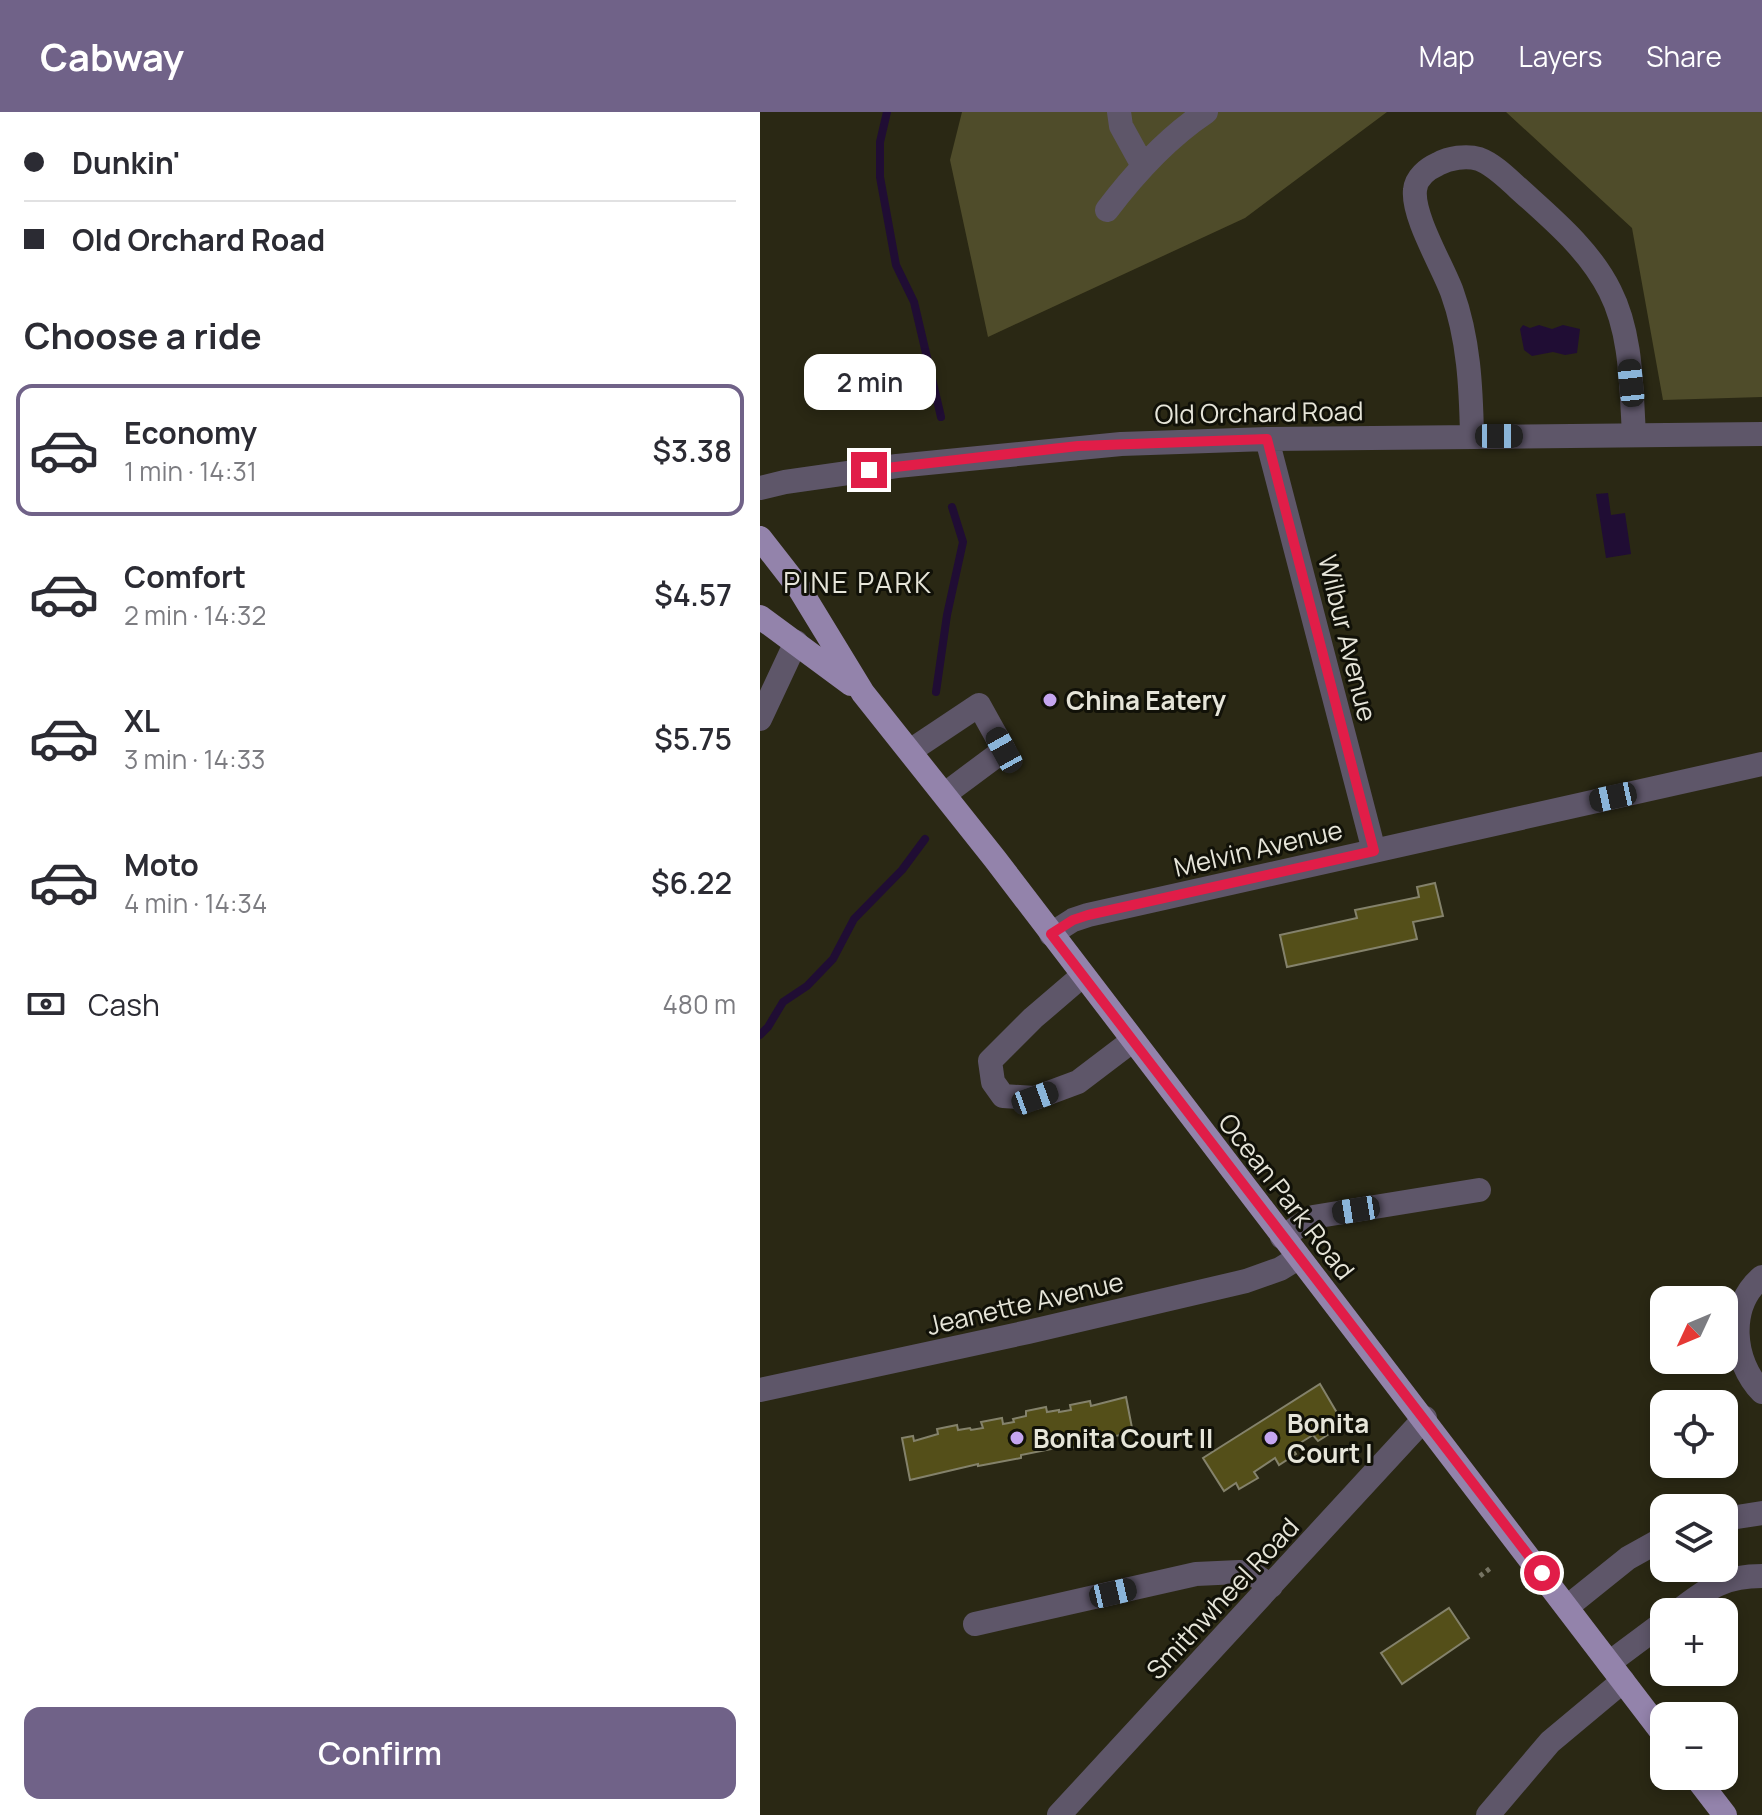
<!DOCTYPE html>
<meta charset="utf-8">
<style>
:root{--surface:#fff;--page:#f7f7f7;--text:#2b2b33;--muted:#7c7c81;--line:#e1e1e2;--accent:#706288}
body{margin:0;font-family:Manrope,sans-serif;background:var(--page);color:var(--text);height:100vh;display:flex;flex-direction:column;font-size:30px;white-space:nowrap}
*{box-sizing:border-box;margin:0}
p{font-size:26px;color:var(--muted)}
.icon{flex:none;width:44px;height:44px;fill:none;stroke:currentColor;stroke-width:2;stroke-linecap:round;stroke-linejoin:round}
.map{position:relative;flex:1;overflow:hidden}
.details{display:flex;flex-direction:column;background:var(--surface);width:760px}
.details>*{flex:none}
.banner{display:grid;align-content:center;height:176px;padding:0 24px;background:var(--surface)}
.needle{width:52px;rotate:226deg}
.buttons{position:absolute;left:890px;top:1174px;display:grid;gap:16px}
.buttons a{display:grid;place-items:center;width:88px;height:88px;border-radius:16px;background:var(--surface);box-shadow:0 4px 12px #0003;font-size:40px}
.end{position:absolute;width:36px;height:36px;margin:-18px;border:10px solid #e11d48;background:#fff;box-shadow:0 0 0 4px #fff}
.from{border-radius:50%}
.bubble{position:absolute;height:56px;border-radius:16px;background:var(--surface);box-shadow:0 4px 12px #0003;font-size:26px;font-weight:600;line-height:56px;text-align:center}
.car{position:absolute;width:24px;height:48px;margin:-24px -12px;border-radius:10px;box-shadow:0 0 6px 2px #0007;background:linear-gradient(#222 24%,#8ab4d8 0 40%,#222 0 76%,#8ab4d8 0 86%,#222 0)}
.banner b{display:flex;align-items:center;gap:28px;height:76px;font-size:30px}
.banner b+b{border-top:2px solid var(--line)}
.banner i{width:20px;height:20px;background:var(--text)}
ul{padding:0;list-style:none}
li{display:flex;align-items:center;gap:24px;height:132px;margin:0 16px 12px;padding:0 8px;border:4px solid transparent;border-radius:16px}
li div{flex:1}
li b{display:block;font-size:30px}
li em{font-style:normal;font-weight:600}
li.current{border-color:var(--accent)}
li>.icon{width:72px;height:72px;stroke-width:1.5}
h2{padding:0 24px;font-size:36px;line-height:96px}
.pay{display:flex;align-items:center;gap:20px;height:88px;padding:0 24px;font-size:30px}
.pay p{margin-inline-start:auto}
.button{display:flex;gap:16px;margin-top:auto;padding:16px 24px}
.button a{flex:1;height:92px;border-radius:16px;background:var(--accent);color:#fff;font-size:32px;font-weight:600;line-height:92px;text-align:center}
header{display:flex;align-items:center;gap:48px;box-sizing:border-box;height:112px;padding:0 40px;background:var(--accent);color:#fff}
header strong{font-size:38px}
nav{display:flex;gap:44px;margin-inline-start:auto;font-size:28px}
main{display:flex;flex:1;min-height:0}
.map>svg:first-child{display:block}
.green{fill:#4f4c2a}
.water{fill:#200d34}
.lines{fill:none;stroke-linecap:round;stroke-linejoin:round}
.stream{stroke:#200d34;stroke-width:8}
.building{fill:#544f19;stroke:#84826b;stroke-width:2}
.path{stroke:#767463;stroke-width:5;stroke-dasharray:4 4;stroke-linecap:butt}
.minor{stroke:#5e5669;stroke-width:24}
.major{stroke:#9383ab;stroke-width:24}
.route{stroke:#e11d48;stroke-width:10}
.poi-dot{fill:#c5a6f0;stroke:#111108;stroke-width:3}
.labels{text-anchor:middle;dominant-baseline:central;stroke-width:6;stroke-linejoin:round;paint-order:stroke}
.street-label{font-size:26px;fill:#e6e5d9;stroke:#111108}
.poi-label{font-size:26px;font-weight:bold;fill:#e6e5d9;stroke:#111108;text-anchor:start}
.neighbourhood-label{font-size:28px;letter-spacing:2px;fill:#e6e5d9;stroke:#111108}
</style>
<header>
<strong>Cabway</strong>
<nav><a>Map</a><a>Layers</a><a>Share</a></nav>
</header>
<main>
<section class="details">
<div class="banner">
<b><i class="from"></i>Dunkin'</b>
<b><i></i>Old Orchard Road</b>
</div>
<h2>Choose a ride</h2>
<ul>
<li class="current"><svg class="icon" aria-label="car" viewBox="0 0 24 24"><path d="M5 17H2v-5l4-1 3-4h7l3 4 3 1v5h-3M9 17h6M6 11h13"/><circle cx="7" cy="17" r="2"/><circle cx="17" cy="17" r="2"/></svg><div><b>Economy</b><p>1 min · 14:31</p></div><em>$3.38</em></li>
<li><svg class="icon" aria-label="car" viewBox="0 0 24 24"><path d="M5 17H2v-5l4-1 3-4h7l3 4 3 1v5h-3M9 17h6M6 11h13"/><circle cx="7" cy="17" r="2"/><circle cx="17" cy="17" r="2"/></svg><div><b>Comfort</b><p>2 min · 14:32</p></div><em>$4.57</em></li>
<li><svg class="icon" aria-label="car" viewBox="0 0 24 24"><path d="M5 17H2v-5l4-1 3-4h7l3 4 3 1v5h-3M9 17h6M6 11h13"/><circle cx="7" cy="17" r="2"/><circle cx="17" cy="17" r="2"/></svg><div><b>XL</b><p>3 min · 14:33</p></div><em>$5.75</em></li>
<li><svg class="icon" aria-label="car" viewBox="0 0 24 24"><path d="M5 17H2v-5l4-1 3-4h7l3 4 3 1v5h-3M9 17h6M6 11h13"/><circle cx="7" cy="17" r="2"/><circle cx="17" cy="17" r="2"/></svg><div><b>Moto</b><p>4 min · 14:34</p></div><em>$6.22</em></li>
</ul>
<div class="pay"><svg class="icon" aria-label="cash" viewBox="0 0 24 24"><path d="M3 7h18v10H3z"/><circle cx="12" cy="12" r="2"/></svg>Cash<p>480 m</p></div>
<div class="button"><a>Confirm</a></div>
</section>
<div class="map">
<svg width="1002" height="1703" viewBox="0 0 1002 1703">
<rect width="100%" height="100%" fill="#2a2814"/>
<path class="green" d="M202 0H627L485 106 228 225 190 48Z
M746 0H1002V285L903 288 872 116Z"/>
<path class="water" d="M763 213 770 216 779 213 792 217 803 213 820 217 817 241 805 243 793 240 772 244 764 238 760 217Z
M848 381 851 403 865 401 871 442 846 446 836 382Z"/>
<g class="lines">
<path class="stream" d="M127 0 120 30V65L136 153 154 190 181 305
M176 580 187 503 203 430 192 395
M0 923 8 915 23 890 47 874 73 847 94 807 142 758 165 727"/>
</g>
<path class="building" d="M675 771 683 804 653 810 657 827 527 855 520 823 597 806 595 798 659 785 657 775Z
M560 1272 580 1306 570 1312 574 1319 558 1329 553 1323 532 1336 536 1342 519 1353 515 1346 494 1360 498 1366 479 1377 476 1371 464 1379 443 1346Z
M366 1285 373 1321 349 1325 350 1328 306 1337V1334L261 1343V1346L218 1354V1352L150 1368 142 1326 153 1324 154 1329 178 1322 177 1317 197 1313 198 1318 210 1316 211 1318 223 1316 221 1310 242 1306 243 1312 254 1310 253 1307 266 1304V1299L286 1295 287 1300 299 1298V1300L311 1298 310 1293 330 1289 331 1294Z
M689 1496 709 1526 642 1572 621 1541Z"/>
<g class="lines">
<path class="path" d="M720 1464 732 1455"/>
<path class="minor" d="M359 0 361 14 383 54
M347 98C375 61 407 26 446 0
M712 324C711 276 709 227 692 180 683 155 652 104 655 78 656 66 667 57 678 52 689 46 706 43 719 47 733 52 747 66 758 76 792 107 829 137 850 179 872 222 871 276 874 322
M507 327 614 739
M0 376 25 370 137 354 361 332 507 327 1002 322
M0 607 36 530
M150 639 219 593 244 638 185 682
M291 822 313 808 328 803 1002 652
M322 864 273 906 230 949 233 970 243 984 275 986 318 970 372 929
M522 1125 553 1105 719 1078
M1002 1165C967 1194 972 1249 1002 1280
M0 1278 268 1220 486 1169 520 1157 538 1146
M964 1407 1002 1401
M807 1495 868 1446 904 1426
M917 1500C948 1477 962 1464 1002 1464
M215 1512 436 1462 479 1460 493 1462 511 1474
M849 1551 904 1510
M299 1703 665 1306
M728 1703 790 1630 863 1569"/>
<path class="major" d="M0 426 39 476 103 581 235 747 904 1623
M0 505 91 572
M935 1664 965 1703"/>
</g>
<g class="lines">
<path class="route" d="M109 358 318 334 507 327 614 739 328 803 313 808 291 822 782 1461"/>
</g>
<g class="poi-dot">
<circle cx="290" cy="588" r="8"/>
<circle cx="257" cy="1326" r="8"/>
<circle cx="511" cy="1326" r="8"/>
</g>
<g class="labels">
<g class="street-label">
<text transform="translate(499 300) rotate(-1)">Old Orchard Road</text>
<text transform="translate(588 526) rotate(76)">Wilbur Avenue</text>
<text transform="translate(498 736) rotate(-13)">Melvin Avenue</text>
<text transform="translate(527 1084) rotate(52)">Ocean Park Road</text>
<text transform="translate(265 1191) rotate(-13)">Jeanette Avenue</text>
<text transform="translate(462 1486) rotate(-47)">Smithwheel Road</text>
</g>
<g class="poi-label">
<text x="306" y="588">China Eatery</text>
<text x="527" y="1311">Bonita<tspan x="527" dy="30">Court I</tspan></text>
<text x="273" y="1326">Bonita Court II</text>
</g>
<g class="neighbourhood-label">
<text x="98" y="470">PINE PARK</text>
</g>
</g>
</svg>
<div class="buttons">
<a><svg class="needle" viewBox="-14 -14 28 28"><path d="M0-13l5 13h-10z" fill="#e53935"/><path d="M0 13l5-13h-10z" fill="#7c7c81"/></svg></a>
<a><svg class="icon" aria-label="locate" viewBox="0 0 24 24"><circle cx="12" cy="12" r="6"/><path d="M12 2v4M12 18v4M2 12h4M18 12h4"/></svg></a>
<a><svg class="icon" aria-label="layers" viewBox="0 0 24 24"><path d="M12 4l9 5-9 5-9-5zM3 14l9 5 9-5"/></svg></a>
<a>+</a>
<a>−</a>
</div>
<i class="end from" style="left:782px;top:1461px"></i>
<i class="end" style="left:109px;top:358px"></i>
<div class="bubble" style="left:44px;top:242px;width:132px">2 min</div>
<i class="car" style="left:871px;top:271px;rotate:354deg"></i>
<i class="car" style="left:739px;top:324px;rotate:90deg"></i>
<i class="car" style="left:244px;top:638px;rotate:331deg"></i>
<i class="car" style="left:853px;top:685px;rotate:258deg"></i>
<i class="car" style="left:275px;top:986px;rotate:70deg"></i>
<i class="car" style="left:596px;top:1098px;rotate:261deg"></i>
<i class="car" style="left:353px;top:1481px;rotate:77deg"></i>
</div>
</main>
